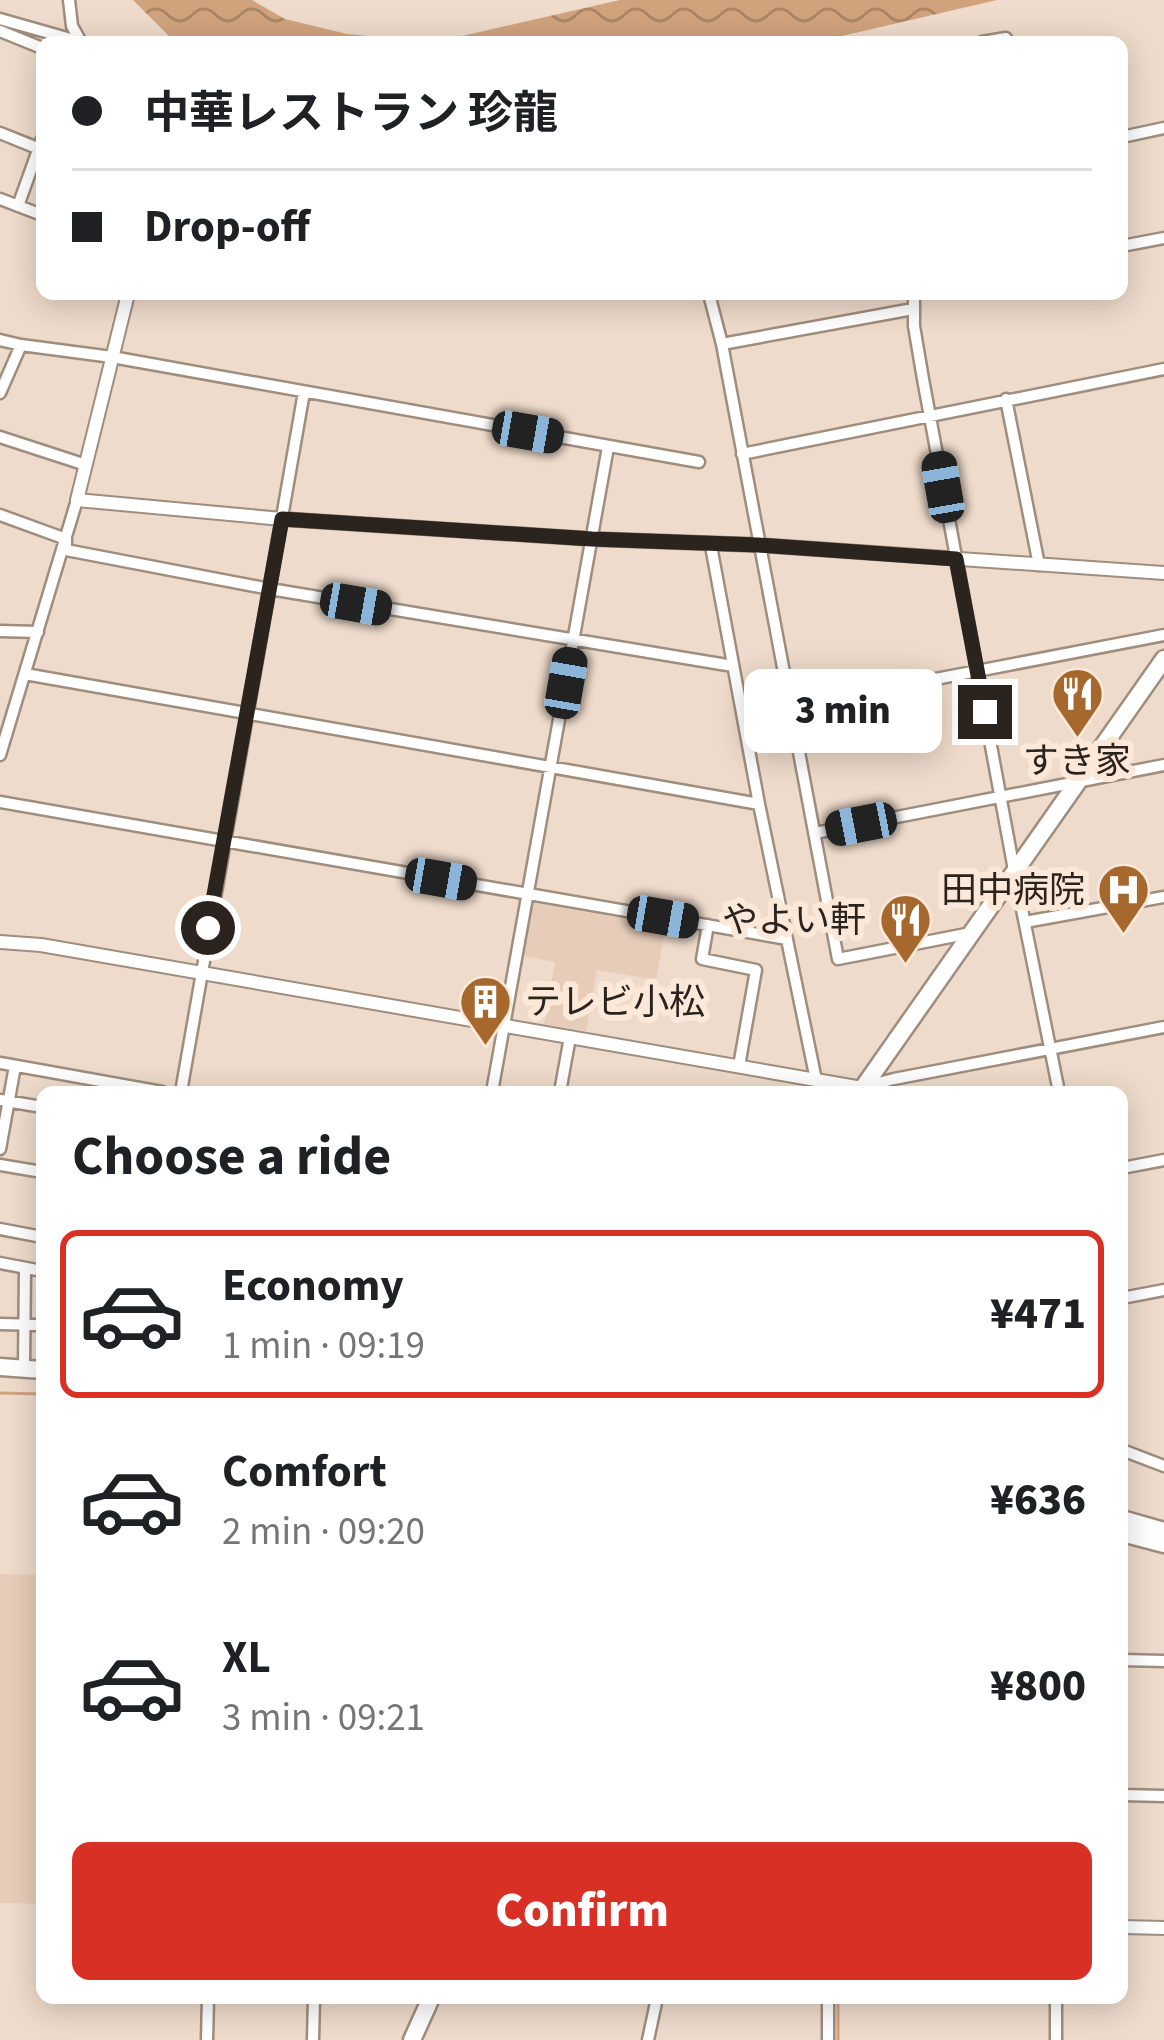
<!DOCTYPE html>
<meta charset="utf-8">
<style>
:root{--surface:#fff;--page:#f2f2f2;--text:#202124;--muted:#757577;--line:#e0e0e0;--accent:#d93025}
body{margin:0;font-family:"Source Sans 3","Noto Sans JP",sans-serif;background:var(--page);color:var(--text);height:100vh;display:flex;flex-direction:column;font-size:45px;white-space:nowrap}
*{box-sizing:border-box;margin:0}
p{font-size:39px;color:var(--muted)}
.icon{flex:none;width:66px;height:66px;fill:none;stroke:currentColor;stroke-width:2;stroke-linecap:round;stroke-linejoin:round}
.map{position:relative;flex:1;overflow:hidden}
.side{position:absolute;left:36px;top:1086px;width:1092px;height:918px;display:flex;flex-direction:column;background:var(--surface);border-radius:18px;box-shadow:0 6px 30px #0003}
.side>*{flex:none}
.banner{position:absolute;left:36px;top:36px;width:1092px;height:264px;border-radius:18px;box-shadow:0 6px 30px #0003;display:grid;align-content:center;height:264px;padding:0 36px;background:var(--surface)}
.end{position:absolute;width:54px;height:54px;margin:-27px;border:15px solid #2b241e;background:#fff;box-shadow:0 0 0 6px #fff}
.from{border-radius:50%}
.bubble{position:absolute;height:84px;border-radius:18px;background:var(--surface);box-shadow:0 6px 30px #0003;font-size:39px;font-weight:800;line-height:84px;text-align:center}
.car{position:absolute;width:36px;height:72px;margin:-36px -18px;border-radius:15px;box-shadow:0 0 9px 3px #0007;background:linear-gradient(#222 24%,#8ab4d8 0 40%,#222 0 76%,#8ab4d8 0 86%,#222 0)}
.banner b{display:flex;align-items:center;gap:42px;height:114px;font-size:45px}
.banner b+b{border-top:3px solid var(--line)}
.banner i{width:30px;height:30px;background:var(--text)}
ul{padding:0;list-style:none}
li{display:flex;align-items:center;gap:36px;height:168px;margin:0 24px 18px;padding:0 12px;border:6px solid transparent;border-radius:18px}
li div{flex:1}
li b{display:block;font-size:45px}
li em{font-style:normal;font-weight:800}
li.selected{border-color:var(--accent)}
li>.icon{width:108px;height:108px;stroke-width:1.5}
h2{padding:0 36px;font-size:54px;line-height:144px}
.cta{display:flex;gap:24px;margin-top:auto;padding:24px 36px}
.cta a{flex:1;height:138px;border-radius:18px;background:var(--accent);color:#fff;font-size:48px;font-weight:800;line-height:138px;text-align:center}
.map>svg:first-child{display:block}
.built{fill:#e7cdb9}
.water{fill:url(#water-waves)}
.lines{fill:none;stroke-linecap:round;stroke-linejoin:round}
.stream{stroke:#d0a37d;stroke-width:3}
.minor-casing{stroke:#9f8d7e;stroke-width:15}
.tertiary-casing{stroke:#9f8d7e;stroke-width:16}
.trunk-casing{stroke:#9f8d7e;stroke-width:21}
.minor{stroke:#fff;stroke-width:10}
.tertiary{stroke:#fff;stroke-width:12}
.trunk{stroke:#fff;stroke-width:16}
.route{stroke:#2b241e;stroke-width:15}
.labels{text-anchor:middle;dominant-baseline:central;stroke-width:12;stroke-linejoin:round;paint-order:stroke}
.poi-label{font-size:36px;fill:#2b241e;stroke:#fce8d8;text-anchor:end}
</style>
<div class="map">
<svg width="1164" height="2040" viewBox="0 0 1164 2040">
<defs>
<pattern id="water-waves" width="16" height="10" patternUnits="userSpaceOnUse" patternTransform="scale(3)"><rect width="16" height="10" fill="#d0a37d"/><path d="M0 5q4-4 8 0t8 0" fill="none" stroke="#a98566"/></pattern>
</defs>
<rect width="100%" height="100%" fill="#eedbcb"/>
<path class="built" d="M529 902 666 926 656 980 597 970 586 1031 544 1024 555 962 519 955Z
M0 1574 42 1575V1904L0 1903Z"/>
<path class="water" d="M133 0H252L285 19 347 34 400 39H449L620 0H997L816 42H175Z"/>
<g class="lines">
<path class="stream" d="M0 127 37 141
M0 1393 42 1394
M838 2040V1998"/>
<defs>
<path id="minor" d="M69 0 72 26 81 42
M0 19 81 42
M0 31 42 48
M982 42 1006 38
M0 133 42 150
M1122 137 1164 128
M0 199 42 215
M18 206 42 139
M1122 246 1164 238
M709 294 722 344 838 959 971 933
M914 294V326L923 379 1014 870 1059 1092
M0 340 21 345
M722 344 913 309
M0 393 21 345 112 357 699 462
M1006 399 1039 565
M0 437 86 465
M742 454 1164 369
M0 515 66 539V550L270 589 733 666
M711 546 759 804 816 1080
M0 631 38 632
M25 674 759 804
M790 707 1164 635
M0 755 77 500
M0 802 787 939
M815 833 1164 765
M1025 922 1164 897
M708 925 702 959 756 970 739 1066
M0 1063 162 1092
M867 1086 894 1079 1164 1027
M181 1092 304 392
M492 1092 608 447
M560 1092 570 1037
M0 1100 42 1107
M0 1149 15 1066
M0 1165 42 1172
M1122 1168 1164 1160
M0 1229 42 1237
M0 1263 42 1271
M1122 1298 1164 1290
M0 1324 42 1325
M24 1369 25 1268
M1122 1450 1164 1466
M1122 1660 1164 1661
M1122 1795 1164 1796
M828 1998V2040
M207 2040 208 1998
M313 2040 314 1998
M648 2040 657 1998
M1056 2040V1998"/>
<path id="tertiary" d="M128 294 77 500 282 519 592 539 758 545 1164 573
M0 942 41 945 862 1088
M1122 1927 1164 1928"/>
<path id="trunk" d="M860 1092 1164 659
M0 1367 42 1370
M1122 1519 1164 1531
M1122 1533 1164 1544
M412 2040 431 1998"/>
</defs>
<use href="#minor" class="minor-casing"/>
<use href="#tertiary" class="tertiary-casing"/>
<use href="#trunk" class="trunk-casing"/>
<use href="#minor" class="minor"/>
<use href="#tertiary" class="tertiary"/>
<use href="#trunk" class="trunk"/>
</g>
<g class="lines">
<path class="route" d="M208 928 282 519 592 539 758 545 956 559 985 712"/>
</g>
<defs>
<symbol id="restaurant-pin" viewBox="-11 -11 22 30"><path d="M0 17L-7.5 6A9.5 9.5 0 1 1 7.5 6Z" fill="#a6682d" stroke="#fce8d8"/><path d="M-5-6h1v4h1v-4h1v4h1v-4h1v5L-1.5 .5V6h-2V.5L-5-1ZM5-6V6H3V1.5H1.5Q1.5-4 5-6Z" fill="#fff"/></symbol>
<symbol id="hospital-pin" viewBox="-11 -11 22 30"><path d="M0 17L-7.5 6A9.5 9.5 0 1 1 7.5 6Z" fill="#a6682d" stroke="#fce8d8"/><path d="M-5-5h3v3.5h4V-5h3V5h-3V1.5h-4V5h-3Z" fill="#fff"/></symbol>
<symbol id="building-pin" viewBox="-11 -11 22 30"><path d="M0 17L-7.5 6A9.5 9.5 0 1 1 7.5 6Z" fill="#a6682d" stroke="#fce8d8"/><path d="M-4-6H4V6H1V3H-1V6H-4ZM-2.5-4.3h1.7v1.8h-1.7ZM.8-4.3h1.7v1.8H.8ZM-2.5-1h1.7V.8h-1.7ZM.8-1h1.7V.8H.8Z" fill="#fff"/></symbol>
</defs>
<g fill-rule="evenodd">
<use href="#restaurant-pin" x="1048" y="664" width="59" height="81"/>
<use href="#hospital-pin" x="1094" y="860" width="59" height="81"/>
<use href="#restaurant-pin" x="876" y="890" width="59" height="81"/>
<use href="#building-pin" x="456" y="972" width="59" height="81"/>
</g>
<g class="labels">
<g class="poi-label">
<text x="1077" y="761" text-anchor="middle">すき家</text>
<text x="1085" y="890">田中病院</text>
<text x="866" y="920">やよい軒</text>
<text x="525" y="1002" text-anchor="start">テレビ小松</text>
</g>
</g>
</svg>
<i class="end from" style="left:208px;top:928px"></i>
<i class="end" style="left:985px;top:712px"></i>
<div class="bubble" style="left:744px;top:669px;width:198px">3 min</div>
<i class="car" style="left:528px;top:432px;rotate:100deg"></i>
<i class="car" style="left:943px;top:487px;rotate:350deg"></i>
<i class="car" style="left:356px;top:604px;rotate:100deg"></i>
<i class="car" style="left:566px;top:683px;rotate:10deg"></i>
<i class="car" style="left:861px;top:824px;rotate:259deg"></i>
<i class="car" style="left:441px;top:879px;rotate:100deg"></i>
<i class="car" style="left:663px;top:917px;rotate:100deg"></i>
<div class="banner">
<b><i class="from"></i>中華レストラン 珍龍</b>
<b><i></i>Drop-off</b>
</div>
<section class="side">
<h2>Choose a ride</h2>
<ul>
<li class="selected"><svg class="icon" aria-label="car" viewBox="0 0 24 24"><path d="M5 17H2v-5l4-1 3-4h7l3 4 3 1v5h-3M9 17h6M6 11h13"/><circle cx="7" cy="17" r="2"/><circle cx="17" cy="17" r="2"/></svg><div><b>Economy</b><p>1 min · 09:19</p></div><em>¥471</em></li>
<li><svg class="icon" aria-label="car" viewBox="0 0 24 24"><path d="M5 17H2v-5l4-1 3-4h7l3 4 3 1v5h-3M9 17h6M6 11h13"/><circle cx="7" cy="17" r="2"/><circle cx="17" cy="17" r="2"/></svg><div><b>Comfort</b><p>2 min · 09:20</p></div><em>¥636</em></li>
<li><svg class="icon" aria-label="car" viewBox="0 0 24 24"><path d="M5 17H2v-5l4-1 3-4h7l3 4 3 1v5h-3M9 17h6M6 11h13"/><circle cx="7" cy="17" r="2"/><circle cx="17" cy="17" r="2"/></svg><div><b>XL</b><p>3 min · 09:21</p></div><em>¥800</em></li>
</ul>
<div class="cta"><a>Confirm</a></div>
</section>
</div>
